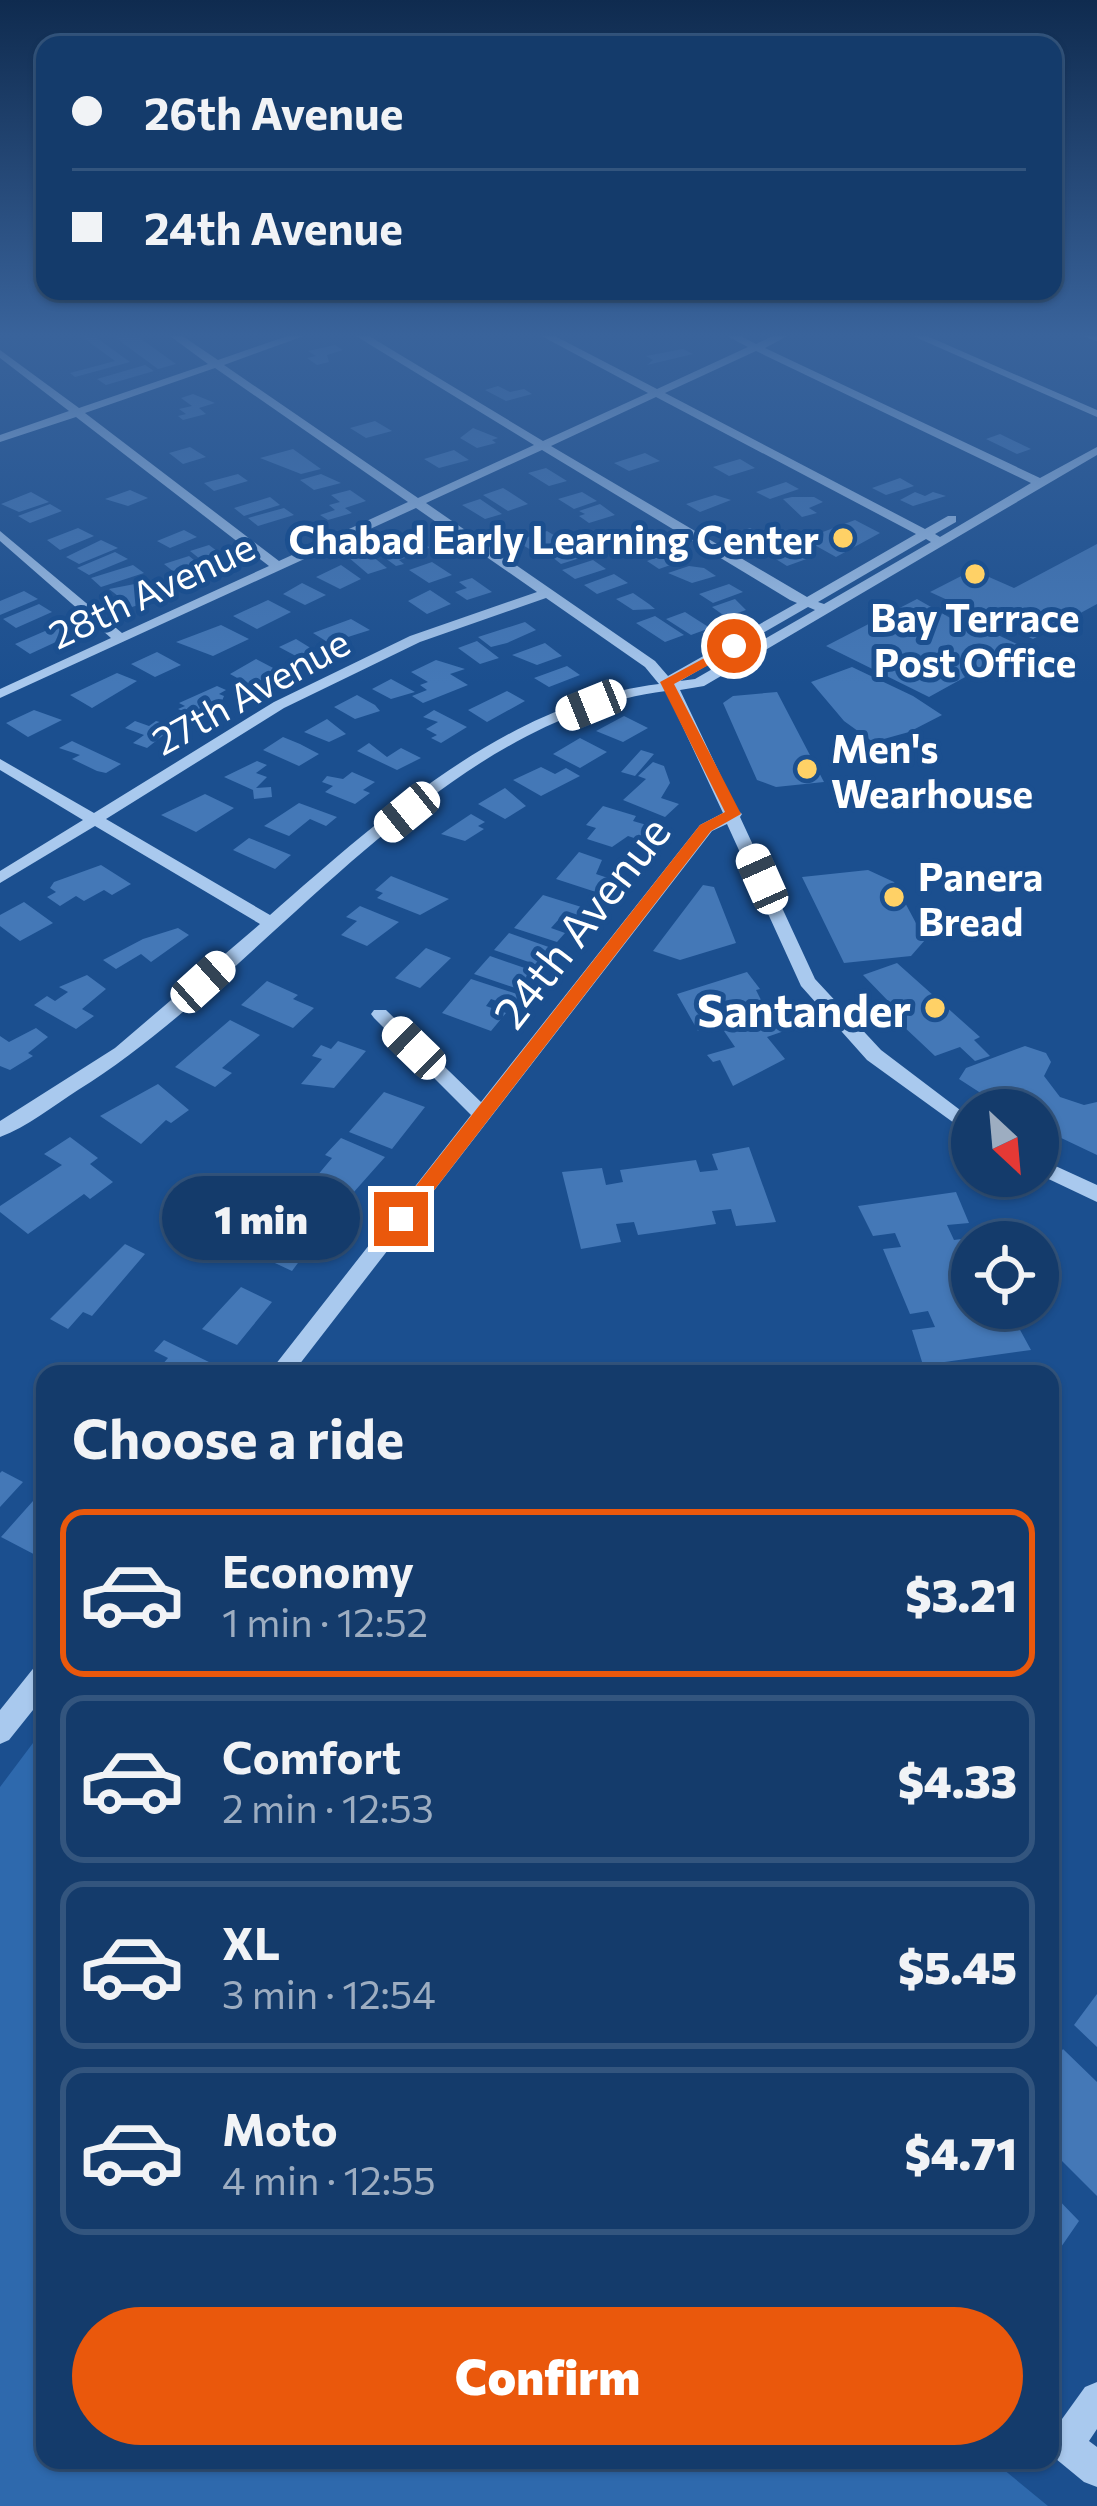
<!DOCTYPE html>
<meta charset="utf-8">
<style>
:root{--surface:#143b6b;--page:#1d4271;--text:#f1f3f6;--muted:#9dadc1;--line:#33557e;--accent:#ea580c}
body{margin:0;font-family:Commissioner,sans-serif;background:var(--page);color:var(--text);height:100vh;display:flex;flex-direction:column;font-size:45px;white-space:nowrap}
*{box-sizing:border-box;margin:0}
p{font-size:39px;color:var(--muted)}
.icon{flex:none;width:66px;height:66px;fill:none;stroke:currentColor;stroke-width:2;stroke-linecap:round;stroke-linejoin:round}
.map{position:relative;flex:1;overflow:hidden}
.sheet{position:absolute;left:36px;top:1365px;width:1023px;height:1104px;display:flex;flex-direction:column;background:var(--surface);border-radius:24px;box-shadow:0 3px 9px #0004,0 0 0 3px var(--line)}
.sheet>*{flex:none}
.top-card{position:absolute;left:36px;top:36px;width:1026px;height:264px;border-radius:24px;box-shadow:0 3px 9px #0004,0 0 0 3px var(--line);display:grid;align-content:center;height:264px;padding:0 36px;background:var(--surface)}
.needle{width:78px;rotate:154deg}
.tools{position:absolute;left:951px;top:1089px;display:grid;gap:24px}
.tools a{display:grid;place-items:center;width:108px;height:108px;border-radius:50%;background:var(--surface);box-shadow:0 3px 9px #0004,0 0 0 3px var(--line);font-size:60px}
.end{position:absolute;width:54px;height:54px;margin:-27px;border:15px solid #ea580c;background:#fff;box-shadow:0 0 0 6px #fff}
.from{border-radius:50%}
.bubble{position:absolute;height:84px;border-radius:42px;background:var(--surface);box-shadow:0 3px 9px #0004,0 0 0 3px var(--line);font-size:39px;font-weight:800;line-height:84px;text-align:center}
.car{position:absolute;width:36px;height:72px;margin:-36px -18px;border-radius:15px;box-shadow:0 0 9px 3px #0007;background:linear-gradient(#fff 24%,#345 0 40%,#fff 0 76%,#345 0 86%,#fff 0)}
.top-card b{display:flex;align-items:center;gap:42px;height:114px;font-size:45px}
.top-card b+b{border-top:3px solid var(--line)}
.top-card i{width:30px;height:30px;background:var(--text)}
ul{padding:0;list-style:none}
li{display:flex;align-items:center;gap:36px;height:168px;margin:0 24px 18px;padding:0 12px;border:6px solid var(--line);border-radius:24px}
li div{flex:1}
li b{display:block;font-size:45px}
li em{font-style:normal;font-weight:800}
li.on{border-color:var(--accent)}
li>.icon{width:108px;height:108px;stroke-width:1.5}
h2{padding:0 36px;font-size:54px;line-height:144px}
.button{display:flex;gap:24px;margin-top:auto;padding:24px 36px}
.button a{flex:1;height:138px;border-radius:72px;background:var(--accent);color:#fff;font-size:48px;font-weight:800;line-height:138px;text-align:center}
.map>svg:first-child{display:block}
.green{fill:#2e69ad}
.building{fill:#4478b7}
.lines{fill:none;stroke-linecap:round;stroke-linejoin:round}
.minor{fill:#a9c9ee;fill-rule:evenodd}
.route{fill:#ea580c}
.poi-dot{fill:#ffd166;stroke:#1b4f8f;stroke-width:4.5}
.labels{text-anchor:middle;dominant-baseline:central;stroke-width:10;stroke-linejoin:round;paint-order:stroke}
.far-poi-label{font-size:39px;font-weight:bold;fill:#fff;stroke:#1b4f8f;text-anchor:start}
.far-street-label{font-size:39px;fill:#fff;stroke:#1b4f8f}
.street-label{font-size:45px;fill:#fff;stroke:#1b4f8f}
.poi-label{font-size:45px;font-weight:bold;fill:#fff;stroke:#1b4f8f;text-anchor:end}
</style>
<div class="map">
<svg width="1097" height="2506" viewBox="0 0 1097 2506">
<rect width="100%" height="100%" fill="#1b4f8f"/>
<path class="green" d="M45 1727V2460H992L1048 2506H0V1787Z"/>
<path class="building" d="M77 333H90L130 362 75 377 70 373 115 361Z
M109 333H133L176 364 158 369Z
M335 345 343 350 327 355 329 362 317 365 307 358 316 356 308 351Z
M683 349 693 354 647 365 653 360 646 356Z
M145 365 154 371 106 385 97 379Z
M498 386 510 392 524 389 532 394 506 401 485 390Z
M193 394 215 403 199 408 206 414 183 420 178 416 186 414 179 409 192 406 181 398Z
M375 421 392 431 366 438 350 428Z
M473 428 498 438 492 440 496 443 477 448 460 438Z
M1000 434 1031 449 1017 454 986 439Z
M190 447 206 457 183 464 169 453Z
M293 449 321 469 301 474 260 458Z
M454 450 469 460 439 468 424 459Z
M645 453 660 461 629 471 614 463Z
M740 459 755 468 729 476 713 467Z
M546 468 567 481 549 486 528 473Z
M238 474 248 481 214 491 204 483Z
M321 474 341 483 314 490 300 480Z
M900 478 914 486 886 495 872 488Z
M786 482 799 489 770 499 756 492Z
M503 488 508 491 528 504 508 511 483 495Z
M130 490 148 498 128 506 105 499Z
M350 490 366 501 345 508 352 513 328 520 320 515 335 510 329 505 340 502 331 495Z
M31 492 49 502 19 512 1 504Z
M582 492 597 501 574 509 558 499Z
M915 492 925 496 933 492 946 496 913 506 900 500Z
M715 495 731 500 700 512 686 504Z
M270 497 280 505 244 516 234 508Z
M792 497H814L823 502 809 508 817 513 802 517 783 499Z
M480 499 502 514 485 519 462 505Z
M50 504 62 511 30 523 18 516Z
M600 504 615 515 589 523 579 516 585 514 579 511Z
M284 508 294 515 258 526 248 518Z
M855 520 880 533 836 557 811 543 820 540 812 536Z
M78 528 94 536 60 550 47 540Z
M750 528 761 534 772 539 752 546 736 533Z
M184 530 197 537 170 548 157 541Z
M547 531 562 540 531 550 516 541Z
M643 531 665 546 643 553 620 539Z
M408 532 429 547V548L412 552 392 537Z
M101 540 118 548 79 564 66 557Z
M389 541 408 557 399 560 404 564 396 566 370 547Z
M570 543 580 558 561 564 547 553Z
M1097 544V604L1033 639 930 592 973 570 1014 588Z
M209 545 234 564 215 571 190 551Z
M796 547 812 557 787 566 771 556Z
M675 551 688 559 659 569 647 561Z
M115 552 128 559 89 575 77 568Z
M367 552 387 568 368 574 348 557Z
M189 556 210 573 185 581 164 564Z
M593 560 606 569 575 579 562 570Z
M432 562 452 575 429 583 409 570Z
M133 565 144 573 101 587 91 578Z
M341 565 361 579 340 589 316 577Z
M689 566 704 568 716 576 692 583 668 573Z
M614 574 628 583 597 594 584 585Z
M472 578 492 592 467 600 455 592 467 588 459 582Z
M145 582 160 598 132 607 109 589Z
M302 583 326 595 305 605 283 594Z
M729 584 743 592 713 603 699 594Z
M430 590 451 604 427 614 408 601Z
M24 591 38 599 0 615V601Z
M633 593 649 604 655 609 633 610 616 599Z
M735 599 746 610 726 617 712 607Z
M917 599 975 632 983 628 1021 646 929 697 826 646Z
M268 600 291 612 257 629 233 616Z
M39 604 52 612 16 628 3 619Z
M685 612 710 628 691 635 666 619Z
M655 616 684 635 665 642 636 623Z
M351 619 370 630 329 643 313 633Z
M525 622 536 630 507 643 491 647 478 637Z
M59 625 73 634 30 654 15 644Z
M221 625 249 639 213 656 176 642Z
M296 639 309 647 321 658 309 663 279 647Z
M477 641 499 658 480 664 458 648Z
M545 643 562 656 537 665 512 655Z
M157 652 181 665 155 677 131 664Z
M256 659 277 670 252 686 230 674Z
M436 660 465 669 450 674 468 685 423 703 412 696 427 690 420 685 428 682 411 672Z
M567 666 580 675 549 687 534 678Z
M852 667 913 696 942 715 909 732 873 742 844 721 811 682Z
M117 673 137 681 92 708 70 695Z
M391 679 415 692 391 699 372 689Z
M217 686 226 690 219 694 224 696 222 701 191 715 178 709 185 706 179 703Z
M507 691 525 701 487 722 468 710Z
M777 692 824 782 776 787 757 780 723 703 733 696Z
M357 695 375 705 380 711 355 719 334 707Z
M34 710 62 720 28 737 6 723Z
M434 710 467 727 441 743 431 738 437 735 426 729 438 722 423 717Z
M624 716 648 728 623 742 596 731Z
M327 719 346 734 329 742 304 732Z
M135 721 149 726 156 721 175 726 147 748 133 743 144 735 125 728Z
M283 737 300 744 319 754 299 766 263 750Z
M580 738 607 752 580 768 553 754Z
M72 741 121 764 106 773 97 771 72 759 80 755 59 748Z
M369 743 387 757 401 748 421 758 397 770 357 751Z
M641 750 654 754 635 776 621 772Z
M257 761 267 765 256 773 267 777 256 788 271 787 272 797 254 799 253 790 224 777Z
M653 762 664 766 670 783 661 798 679 804 665 817 623 800 646 779 638 776Z
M541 767 555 774 566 768 580 776 541 796 513 780Z
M352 772 375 782 363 790 370 793 355 804 325 792 333 786 322 782 327 776 343 779Z
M505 788 526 806 505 819 478 804Z
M205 794 234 808 196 832 161 815Z
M299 803 337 817 326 826 310 819 289 836 264 826Z
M603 806 636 816 633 821 657 828 646 842 628 836 612 847 587 839 596 828 586 825Z
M471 814 485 822 478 826 484 829 465 841 441 834Z
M249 838 291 855 275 869 233 850Z
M579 852 602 860 596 874 614 880 602 894 556 879Z
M101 865 131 884 112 895 104 890 84 901 76 896 60 906 47 897 56 892 50 888 54 882Z
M868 870 894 882 925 940 911 956 844 963 802 877Z
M391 876 449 899 420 915 377 898 383 893 375 890Z
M703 885 714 887 736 943 680 960 653 951Z
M543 895 591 910 578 925 559 919 551 928 565 933 557 942 514 928Z
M24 902 53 923 20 941 0 926V915Z
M360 906 399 922 367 946 341 935 357 921 346 917Z
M178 928 189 935 151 962 141 954 116 969 103 960 143 939Z
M509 933 560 951 546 968 494 950Z
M426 948 451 958 420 988 395 978Z
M490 956 542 974 527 992 474 974Z
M897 963 980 1037 974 1040 990 1056 975 1061 960 1047 935 1056 885 1009 893 1006 863 975Z
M747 972 760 989 756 990 764 1006 704 1024 698 1031 677 994Z
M87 975 106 989 82 1009 94 1016 76 1029 34 1005 47 996 55 1001 68 992 59 987Z
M471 979 520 995 511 1006 491 999 486 1006 506 1013 491 1031 442 1013Z
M267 981 298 995 293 999 314 1008 293 1028 241 1005Z
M776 1016 787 1030 767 1037 785 1059 733 1086 720 1060 713 1062 707 1055 735 1047 724 1031Z
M230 1020 260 1035 222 1068 232 1073 215 1087 175 1067Z
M36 1028 48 1037 28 1053 33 1056 10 1070 0 1066V1036L9 1042Z
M338 1041 366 1051 334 1088 301 1084 322 1059 312 1056 321 1045 331 1049Z
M1025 1046 1046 1053 1051 1062 1044 1076 1060 1097 1084 1105 1097 1102V1155L1038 1127V1110H1007L959 1079 966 1068Z
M158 1084 189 1110 171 1123 166 1120 141 1144 100 1116Z
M384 1092 425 1107 392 1149 349 1132Z
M70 1137 98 1158 90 1164 113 1182 90 1199 84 1194 28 1234 0 1212V1206L62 1165 44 1154Z
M341 1138 385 1157 337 1211 301 1195 332 1158 325 1155Z
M749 1147 776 1222 736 1226 731 1209 712 1211 716 1224 638 1235 634 1222 616 1224 621 1242 581 1249 562 1172 602 1168 606 1185 623 1182 620 1170 696 1160 700 1172 718 1170 712 1154Z
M956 1192 969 1223 947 1225 954 1240 969 1238 972 1243V1308H985L990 1320 1013 1317 1031 1350 923 1365 912 1330 935 1327 928 1311 910 1314 883 1249 901 1247 895 1233 873 1236 858 1206Z
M293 1215 324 1228 292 1271 243 1248 271 1240Z
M125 1244 145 1254 92 1316 83 1312 68 1329 50 1319Z
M241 1287 272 1302 237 1345 202 1329Z
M164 1340 211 1363 204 1371 210 1374H154L168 1358 154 1351Z
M2 1471 23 1482 0 1507V1473Z
M41 1492 45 1493V1560L1 1537Z
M1097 1994V2047L1074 2025Z
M1063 2049 1097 2082V2196L1050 2149V2067Z
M1050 2191 1079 2221 1050 2263Z"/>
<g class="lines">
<path class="minor" d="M166 333H178L218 360 296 333H312L224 365 418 498 534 445 351 333H364L543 441 648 393 536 333H549L657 389 748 347 721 333H735L756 344 779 333H793L765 348 1040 478 1097 447V455L704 686 680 690 737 810 742 814 740 817 815 979 881 1050 972 1119V1136L867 1060 801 986 727 824 712 831 292 1374H268L471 1115 374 1018 371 1014 374 1010H386L481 1102 700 825 723 813 666 691C435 720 267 973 78 1090 53 1106 27 1127 0 1137V1121L115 1048 260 924 95 826 0 883V871L83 820 0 770V759L94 813 274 702 410 636 537 592 416 508 0 698V689L111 638 0 541V531L122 633 269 566 76 417 0 442V435L69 411 0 358V350L79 408 208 364ZM756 351 1031 483 940 537 935 534 956 522V516H948L925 529 665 393ZM215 368 408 502 279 561 85 413ZM656 397 916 534 807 597 551 446ZM542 450 790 600 797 603 668 676 655 661 426 503ZM926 539 931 542 824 604 818 602ZM546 598 645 667 659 684C508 702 381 818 270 915L106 819 284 708 420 642ZM808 607 815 610 695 679 680 681Z
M906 333H920L1097 410V417Z
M1078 333 1097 335V341L1079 335Z
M1038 1158 1097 1185V1202L1038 1174Z
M45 1661V1695L9 1740 0 1744V1710L36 1665Z
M1097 2382V2429L1089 2441 1097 2447V2487L1084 2482 1050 2454V2415L1062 2419 1085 2387Z"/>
</g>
<linearGradient id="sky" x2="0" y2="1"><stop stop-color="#0f2b4f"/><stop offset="0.49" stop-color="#39639b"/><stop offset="1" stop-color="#39639b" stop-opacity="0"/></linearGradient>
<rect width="1097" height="684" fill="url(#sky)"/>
<path class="route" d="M734 642 738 649 674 684 741 814 711 831 408 1224H394V1214L700 825 725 812 660 682Z"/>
<g class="poi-dot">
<circle cx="843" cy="538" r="12"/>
<circle cx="975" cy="574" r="12"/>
<circle cx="807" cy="769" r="12"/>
<circle cx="894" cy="897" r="12"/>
<circle cx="935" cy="1008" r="12"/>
</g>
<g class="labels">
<g class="far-poi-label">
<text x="819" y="538" text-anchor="end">Chabad Early Learning Center</text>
<text x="975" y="616" text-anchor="middle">Bay Terrace<tspan x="975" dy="45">Post Office</tspan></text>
<text x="831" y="747">Men's<tspan x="831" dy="45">Wearhouse</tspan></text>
<text x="918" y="875">Panera<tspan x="918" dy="45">Bread</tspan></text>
</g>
<g class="far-street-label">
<text transform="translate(151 589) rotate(-25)">28th Avenue</text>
<text transform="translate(250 690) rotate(-29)">27th Avenue</text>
</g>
<g class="street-label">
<text transform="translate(580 921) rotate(-52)">24th Avenue</text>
</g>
<g class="poi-label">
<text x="911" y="1008">Santander</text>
</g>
</g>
</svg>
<div class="tools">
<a><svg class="needle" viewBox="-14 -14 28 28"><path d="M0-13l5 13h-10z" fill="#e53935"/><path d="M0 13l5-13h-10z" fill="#9dadc1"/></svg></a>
<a><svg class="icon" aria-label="locate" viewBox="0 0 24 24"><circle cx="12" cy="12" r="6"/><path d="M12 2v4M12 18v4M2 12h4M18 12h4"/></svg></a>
</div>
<i class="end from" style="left:734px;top:646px"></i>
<i class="end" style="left:401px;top:1219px"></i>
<div class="bubble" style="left:162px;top:1176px;width:198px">1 min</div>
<i class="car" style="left:591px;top:705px;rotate:248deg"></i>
<i class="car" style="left:407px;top:812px;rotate:231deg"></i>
<i class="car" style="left:762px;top:879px;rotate:336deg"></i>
<i class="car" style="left:203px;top:982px;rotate:48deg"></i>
<i class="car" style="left:414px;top:1048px;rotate:314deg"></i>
<div class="top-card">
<b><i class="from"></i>26th Avenue</b>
<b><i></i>24th Avenue</b>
</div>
<section class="sheet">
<h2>Choose a ride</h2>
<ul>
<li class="on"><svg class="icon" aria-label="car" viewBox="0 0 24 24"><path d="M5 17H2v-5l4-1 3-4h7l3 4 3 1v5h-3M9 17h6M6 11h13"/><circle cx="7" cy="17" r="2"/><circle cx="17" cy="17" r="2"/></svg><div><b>Economy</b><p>1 min · 12:52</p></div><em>$3.21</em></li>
<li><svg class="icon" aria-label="car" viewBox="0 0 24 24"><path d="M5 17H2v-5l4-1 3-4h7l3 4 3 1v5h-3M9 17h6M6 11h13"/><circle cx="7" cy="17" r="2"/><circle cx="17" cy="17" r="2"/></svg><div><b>Comfort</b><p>2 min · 12:53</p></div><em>$4.33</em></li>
<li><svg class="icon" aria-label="car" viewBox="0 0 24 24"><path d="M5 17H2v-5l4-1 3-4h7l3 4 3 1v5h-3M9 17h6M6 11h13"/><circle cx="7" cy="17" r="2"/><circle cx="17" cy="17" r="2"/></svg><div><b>XL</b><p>3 min · 12:54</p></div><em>$5.45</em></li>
<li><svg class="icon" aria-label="car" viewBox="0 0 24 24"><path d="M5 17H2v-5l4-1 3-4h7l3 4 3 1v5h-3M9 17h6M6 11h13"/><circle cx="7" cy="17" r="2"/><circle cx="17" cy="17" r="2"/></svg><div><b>Moto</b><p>4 min · 12:55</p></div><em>$4.71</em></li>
</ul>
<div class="button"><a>Confirm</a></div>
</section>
</div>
